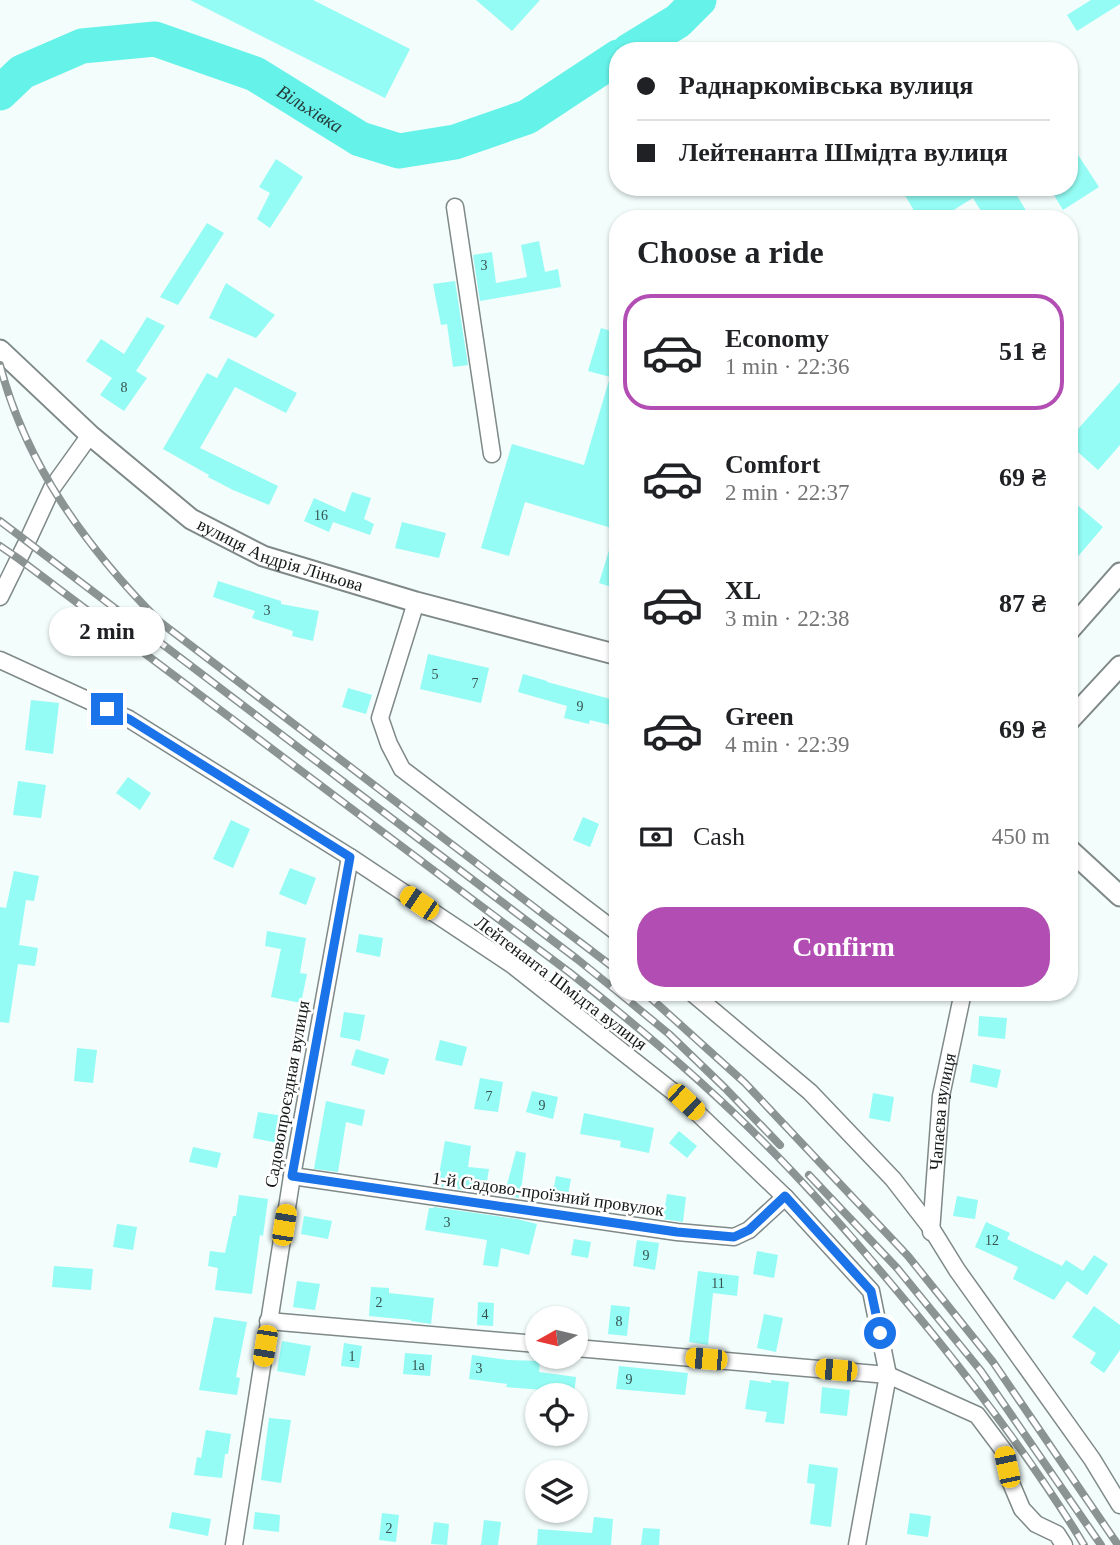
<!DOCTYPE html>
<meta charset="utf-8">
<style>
:root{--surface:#fff;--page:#f2f2f2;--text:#202124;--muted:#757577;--line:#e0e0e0;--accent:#b24db3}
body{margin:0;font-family:Georgia,serif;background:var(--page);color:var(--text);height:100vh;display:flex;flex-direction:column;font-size:26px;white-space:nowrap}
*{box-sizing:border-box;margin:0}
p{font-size:23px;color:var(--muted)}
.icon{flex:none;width:38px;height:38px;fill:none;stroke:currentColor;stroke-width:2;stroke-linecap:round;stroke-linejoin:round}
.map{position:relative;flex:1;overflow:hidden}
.drawer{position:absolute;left:609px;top:210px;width:469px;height:791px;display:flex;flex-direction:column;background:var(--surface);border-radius:28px;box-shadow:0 2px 5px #0004}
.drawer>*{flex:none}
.guide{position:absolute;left:609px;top:42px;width:469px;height:154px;border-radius:28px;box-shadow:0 2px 5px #0004;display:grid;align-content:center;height:154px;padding:0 28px;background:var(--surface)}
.needle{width:46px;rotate:262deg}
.buttons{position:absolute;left:525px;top:1306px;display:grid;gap:14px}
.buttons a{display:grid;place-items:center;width:63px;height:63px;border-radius:50%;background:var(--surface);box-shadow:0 2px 5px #0004;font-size:35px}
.end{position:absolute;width:32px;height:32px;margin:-16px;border:9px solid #1a73e8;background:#fff;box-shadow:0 0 0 4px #fff}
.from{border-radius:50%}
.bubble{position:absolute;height:49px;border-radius:24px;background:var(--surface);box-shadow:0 2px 5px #0004;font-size:23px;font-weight:600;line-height:49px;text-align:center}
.car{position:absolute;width:21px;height:42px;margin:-21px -10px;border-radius:9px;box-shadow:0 0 5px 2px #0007;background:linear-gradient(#f5c518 24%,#345 0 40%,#f5c518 0 76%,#345 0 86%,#f5c518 0)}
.guide b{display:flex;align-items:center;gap:24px;height:66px;font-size:26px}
.guide b+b{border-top:2px solid var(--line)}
.guide i{width:18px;height:18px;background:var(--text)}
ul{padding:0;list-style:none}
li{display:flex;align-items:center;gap:21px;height:116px;margin:0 14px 10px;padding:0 14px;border:4px solid transparent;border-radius:28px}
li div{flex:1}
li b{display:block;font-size:26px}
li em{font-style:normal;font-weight:600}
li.active{border-color:var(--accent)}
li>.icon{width:63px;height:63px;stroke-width:1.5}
h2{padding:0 28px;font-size:32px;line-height:84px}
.pay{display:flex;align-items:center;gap:18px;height:77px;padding:0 28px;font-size:26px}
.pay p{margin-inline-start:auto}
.cta{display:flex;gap:14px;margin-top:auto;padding:14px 28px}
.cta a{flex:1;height:80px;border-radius:28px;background:var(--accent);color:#fff;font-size:28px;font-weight:600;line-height:80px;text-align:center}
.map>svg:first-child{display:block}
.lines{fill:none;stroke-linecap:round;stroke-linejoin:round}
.river{stroke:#65f2e9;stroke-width:35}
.building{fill:#94fcf4}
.minor-casing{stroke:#7f8988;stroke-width:19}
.tertiary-casing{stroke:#7f8988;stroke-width:23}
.minor{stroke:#fff;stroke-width:16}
.tertiary{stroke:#fff;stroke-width:19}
.rail-casing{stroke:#8b9393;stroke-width:8}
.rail{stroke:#fff;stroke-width:5;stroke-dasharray:16;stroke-linecap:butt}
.route{stroke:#1a73e8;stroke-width:9}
.labels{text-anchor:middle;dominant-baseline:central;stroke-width:5;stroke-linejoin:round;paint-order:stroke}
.number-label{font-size:14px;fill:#365250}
.street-label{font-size:18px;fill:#161a1a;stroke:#fff}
.water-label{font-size:19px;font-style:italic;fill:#243c3a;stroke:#fff}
</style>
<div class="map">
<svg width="1120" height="1545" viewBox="0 0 1120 1545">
<rect width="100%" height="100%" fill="#f2fdfc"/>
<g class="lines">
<g class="river">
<path d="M629 51 678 21 699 0"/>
<path id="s1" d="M0 93 22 72 82 46 155 39 255 74 360 139 399 151 455 142 527 117 618 57"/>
</g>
</g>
<path class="building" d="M190 0H313L410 49 385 98Z
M476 0H540L512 31Z
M1091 0H1120V4L1077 31 1067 15Z
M1069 141 1099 187 1063 210 1049 187H1069Z
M276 159 303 177 270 228 257 219 270 193 259 187Z
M900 187H1012L1031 219H986L973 198 939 219H919Z
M207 223 224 233 178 305 160 297Z
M539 241 545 272 558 269 561 287 480 301 473 255 492 252 496 283 527 277 521 245Z
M455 281 468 365 453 367 447 324 441 325 433 284Z
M226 283 275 315 256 338 209 318Z
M147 317 165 326 136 371 147 378 124 411 100 395 112 378 86 361 101 339 124 354Z
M601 328 618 333V463L609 492 618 494V530L525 502 509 556 481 548 512 444 584 465 610 377 588 371Z
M228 358 297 393 286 413 235 387 200 448 278 486 269 505 233 490 208 477 209 475 163 449 207 373 217 378Z
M1120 382V445L1098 470 1069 444V439Z
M352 492 371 498 364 519 374 524 370 535 333 522 329 532 304 521 314 498 345 512Z
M1069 498 1103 527 1069 567Z
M402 522 446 533 439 558 395 548Z
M614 534H618V589L599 583Z
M218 581 281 601V604L319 611 313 641 292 636 293 631 252 618 255 611 213 597Z
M428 654 489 668 481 703 420 689Z
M523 674 547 681V682L618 701V727L590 720 589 724 564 718 567 706 518 692Z
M348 688 372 695 366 714 342 707Z
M31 700 59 703 53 754 25 750Z
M128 777 151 793 140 810 116 793Z
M18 781 46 785 41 818 13 815Z
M583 817 599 824 590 847 573 840Z
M231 820 250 829 233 868 213 859Z
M290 868 316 878 306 905 279 894Z
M14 871 39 876 34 901 26 900 19 945 38 948 35 966 18 964 9 1023 0 1022V907L6 908Z
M267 931 306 938 300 973 307 974 301 1003 271 997 281 949 265 946Z
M359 934 383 938 380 957 356 952Z
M344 1012 365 1015 360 1041 340 1037Z
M979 1016 1007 1018 1005 1039 978 1036Z
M440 1040 467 1047 462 1066 435 1060Z
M77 1048 97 1050 93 1083 74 1081Z
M356 1049 389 1059 384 1075 351 1065Z
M973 1064 1001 1070 997 1088 970 1082Z
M480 1078 503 1082 498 1112 474 1109Z
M532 1091 558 1097 553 1119 526 1112Z
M873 1093 894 1097 890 1122 869 1118Z
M326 1101 365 1110 362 1126 346 1122 338 1172 314 1169Z
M258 1112 283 1116 278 1143 253 1138Z
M584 1113 654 1128 649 1153 620 1147 621 1141 580 1134Z
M679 1131 697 1146 687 1158 669 1143Z
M445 1141 471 1146 468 1167 489 1169 485 1193 437 1186Z
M193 1147 221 1153 217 1168 189 1162Z
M516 1151 526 1153 520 1198 504 1196Z
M556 1176 571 1179 566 1205 551 1202Z
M667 1194 686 1197 683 1222 663 1219Z
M239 1195 268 1199 263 1236 260 1235 252 1294 215 1290 218 1268 208 1266 210 1251 225 1253 233 1216H236Z
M957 1196 978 1200 975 1219 953 1216Z
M434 1207 517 1219 537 1224 529 1255 501 1248 498 1267 483 1265 487 1240 425 1230 429 1208H433Z
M304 1216 332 1221 328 1239 301 1234Z
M986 1222 1010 1233 1007 1239 1062 1266 1066 1260 1083 1271 1094 1255 1108 1264 1087 1295 1067 1281 1054 1300 1013 1279 1018 1267 975 1247Z
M117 1224 137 1227 133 1250 113 1247Z
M574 1239 591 1242 588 1258 571 1255Z
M637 1240 659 1243 655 1270 633 1266Z
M757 1251 778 1255 774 1278 753 1274Z
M54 1266 93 1269 91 1290 52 1287Z
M698 1271 739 1276 737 1296 713 1293 708 1345 689 1342Z
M297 1281 320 1284 315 1310 293 1307Z
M371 1287 389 1288V1293L434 1298 431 1324 411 1321V1320L369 1316Z
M478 1302 494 1303 493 1326 477 1325Z
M611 1305 630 1307 627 1336 608 1334Z
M1094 1306 1120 1325V1350L1104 1373 1090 1363 1096 1353 1072 1337Z
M764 1314 783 1318 776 1352 757 1348Z
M214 1317 247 1322 236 1377 240 1378 237 1395 199 1390Z
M282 1341 311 1346 305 1376 277 1371Z
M344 1343 362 1346 359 1368 341 1366Z
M405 1353 432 1355 430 1376 403 1374Z
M472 1355 508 1360 540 1361 539 1372 576 1377 574 1395H557V1391L506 1387 507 1384 469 1379Z
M619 1366 688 1373 685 1395 616 1389Z
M750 1380 771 1383V1380L789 1382 784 1424 765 1422 767 1412 745 1409Z
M822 1387 850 1390 847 1416 820 1413Z
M269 1418 291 1420 281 1483 261 1480Z
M206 1430 231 1434 228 1454H225L222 1478 194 1475 197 1457 201 1458Z
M809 1464 838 1468 831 1527 810 1524 815 1484 807 1483Z
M172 1512 211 1519 208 1536 169 1528Z
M255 1512 280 1515 279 1532 253 1529Z
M382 1513 399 1515 396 1542 379 1540Z
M910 1513 931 1516 928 1537 907 1534Z
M594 1517 613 1519 611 1545H537L538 1529 592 1533Z
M484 1520 501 1522 498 1545H481Z
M434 1522 449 1524 447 1545 431 1544Z
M643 1528 660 1529 659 1545H641Z"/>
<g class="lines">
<defs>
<g id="minor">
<path d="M455 207 492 454"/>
<path d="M0 597 27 542 52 488 90 435"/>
<path d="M416 602 380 718 389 744 402 769 618 933"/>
<path d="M0 660 129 719 350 857 511 964 686 1102 785 1197 871 1291 888 1375 857 1545"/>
<path d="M691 992 810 1092 893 1179 931 1228 957 1270 1092 1459 1120 1505"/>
<path d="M292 1176 677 1232 734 1237 749 1230 785 1197"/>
<path id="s2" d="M931 1232 941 1096 963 992"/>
<path d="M268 1321 537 1344"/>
<path d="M576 1348 888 1375 977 1415 1004 1451 1011 1483 1022 1509 1036 1524 1057 1534 1064 1545"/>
<path d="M234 1545 292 1176 350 857"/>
</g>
<g id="tertiary">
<path id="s3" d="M0 350 90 435 191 519 263 556 416 602 618 655"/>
<path d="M1069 631 1120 573"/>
<path d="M1069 721 1120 666"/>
<path d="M1069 849 1120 896"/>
</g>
</defs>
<use href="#minor" class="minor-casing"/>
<use href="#tertiary" class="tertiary-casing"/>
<use href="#minor" class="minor"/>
<use href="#tertiary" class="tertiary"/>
<defs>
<path id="rail" d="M0 365C26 466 88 549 160 622L618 971
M0 521 577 959 618 992
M0 546 19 559 569 972C644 1031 717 1093 783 1162 837 1218 887 1278 936 1338 989 1404 1040 1472 1084 1545
M618 992 669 1034 725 1088 780 1145
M644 992 745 1083 908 1256 993 1362 1118 1545
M809 1175 897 1268 981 1371 1101 1545"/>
</defs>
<use href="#rail" class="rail-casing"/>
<use href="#rail" class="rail"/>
</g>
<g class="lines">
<path class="route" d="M107 709 129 719 350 857 292 1176 677 1232 734 1237 749 1230 785 1196 871 1291 880 1333"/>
</g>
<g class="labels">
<g class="number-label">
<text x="484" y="265">3</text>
<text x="124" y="387">8</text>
<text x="321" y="515">16</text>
<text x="267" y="610">3</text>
<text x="435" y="674">5</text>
<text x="475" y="683">7</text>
<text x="580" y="706">9</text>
<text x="489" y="1096">7</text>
<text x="542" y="1105">9</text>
<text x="447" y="1222">3</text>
<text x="992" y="1240">12</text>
<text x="646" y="1255">9</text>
<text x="718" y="1283">11</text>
<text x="379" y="1302">2</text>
<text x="485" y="1314">4</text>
<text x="619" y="1321">8</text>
<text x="352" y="1356">1</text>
<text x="418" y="1365">1а</text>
<text x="479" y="1368">3</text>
<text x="629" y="1379">9</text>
<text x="389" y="1528">2</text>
</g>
<g class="street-label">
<text stroke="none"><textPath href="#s3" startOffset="352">вулиця Андрія Ліньова</textPath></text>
<text transform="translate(561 983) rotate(37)">Лейтенанта Шмідта вулиця</text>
<text transform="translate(287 1094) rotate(-80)">Садовопроєздная вулиця</text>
<text stroke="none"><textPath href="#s2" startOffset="121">Чапаєва вулиця</textPath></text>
<text transform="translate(548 1194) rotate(8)">1-й Садово-проїзний провулок</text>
</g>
<g class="water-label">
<text stroke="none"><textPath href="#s1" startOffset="340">Вільхівка</textPath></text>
</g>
</g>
</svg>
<div class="buttons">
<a><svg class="needle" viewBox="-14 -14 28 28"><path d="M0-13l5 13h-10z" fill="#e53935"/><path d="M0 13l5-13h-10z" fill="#757577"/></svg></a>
<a><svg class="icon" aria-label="locate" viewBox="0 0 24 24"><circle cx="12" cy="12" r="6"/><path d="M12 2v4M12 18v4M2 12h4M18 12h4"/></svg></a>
<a><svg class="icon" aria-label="layers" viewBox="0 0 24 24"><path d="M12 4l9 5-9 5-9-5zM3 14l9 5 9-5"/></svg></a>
</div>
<i class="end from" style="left:880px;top:1333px"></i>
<i class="end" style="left:107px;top:709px"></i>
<div class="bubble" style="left:49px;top:607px;width:116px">2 min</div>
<i class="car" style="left:419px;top:903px;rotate:304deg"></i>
<i class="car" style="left:686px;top:1102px;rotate:133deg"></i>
<i class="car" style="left:284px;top:1225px;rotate:9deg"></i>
<i class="car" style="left:265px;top:1346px;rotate:189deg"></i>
<i class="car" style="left:706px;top:1359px;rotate:275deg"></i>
<i class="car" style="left:836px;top:1370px;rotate:275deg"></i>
<i class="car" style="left:1007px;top:1467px;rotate:348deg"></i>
<div class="guide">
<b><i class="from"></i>Раднаркомівська вулиця</b>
<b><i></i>Лейтенанта Шмідта вулиця</b>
</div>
<section class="drawer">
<h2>Choose a ride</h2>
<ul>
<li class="active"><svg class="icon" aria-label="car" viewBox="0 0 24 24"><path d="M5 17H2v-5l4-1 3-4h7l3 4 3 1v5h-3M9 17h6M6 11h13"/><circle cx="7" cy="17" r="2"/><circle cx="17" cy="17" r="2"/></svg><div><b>Economy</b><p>1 min · 22:36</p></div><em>51 ₴</em></li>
<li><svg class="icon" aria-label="car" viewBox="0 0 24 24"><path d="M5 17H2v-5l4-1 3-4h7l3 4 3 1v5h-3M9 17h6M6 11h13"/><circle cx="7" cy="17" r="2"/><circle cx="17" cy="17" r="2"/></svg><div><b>Comfort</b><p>2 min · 22:37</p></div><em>69 ₴</em></li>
<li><svg class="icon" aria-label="car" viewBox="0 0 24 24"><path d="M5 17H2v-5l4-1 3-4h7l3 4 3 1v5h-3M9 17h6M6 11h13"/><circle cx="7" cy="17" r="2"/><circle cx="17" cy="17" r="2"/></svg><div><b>XL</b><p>3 min · 22:38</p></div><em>87 ₴</em></li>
<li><svg class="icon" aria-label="car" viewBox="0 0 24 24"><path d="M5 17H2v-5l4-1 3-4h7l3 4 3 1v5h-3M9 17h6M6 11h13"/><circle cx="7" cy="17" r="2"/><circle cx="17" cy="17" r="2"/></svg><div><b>Green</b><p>4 min · 22:39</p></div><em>69 ₴</em></li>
</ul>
<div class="pay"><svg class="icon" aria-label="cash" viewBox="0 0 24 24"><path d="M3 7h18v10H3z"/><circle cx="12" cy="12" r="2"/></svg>Cash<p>450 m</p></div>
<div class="cta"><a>Confirm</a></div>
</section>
</div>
